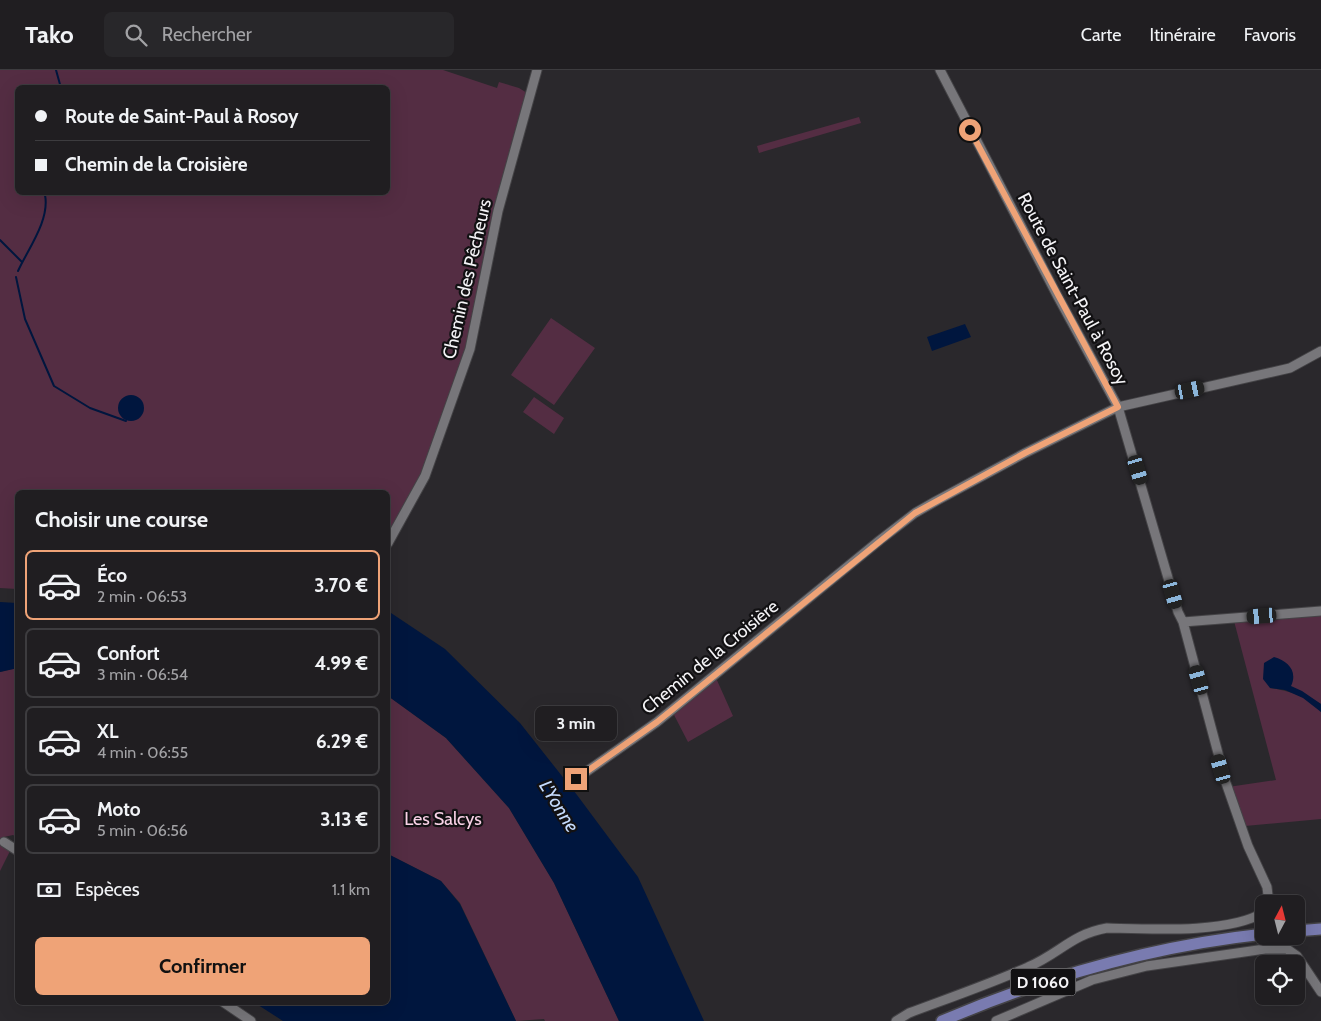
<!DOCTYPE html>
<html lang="fr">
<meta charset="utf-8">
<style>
:root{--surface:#201e21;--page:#28272a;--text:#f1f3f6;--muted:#a2a2a5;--line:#3d3c3f;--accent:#efa377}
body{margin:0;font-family:Cabin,sans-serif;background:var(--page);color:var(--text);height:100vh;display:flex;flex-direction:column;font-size:19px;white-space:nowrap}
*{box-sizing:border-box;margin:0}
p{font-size:16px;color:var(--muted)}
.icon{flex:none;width:28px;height:28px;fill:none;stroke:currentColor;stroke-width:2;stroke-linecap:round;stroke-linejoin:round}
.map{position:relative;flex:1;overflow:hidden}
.sheet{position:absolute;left:15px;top:420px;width:375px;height:515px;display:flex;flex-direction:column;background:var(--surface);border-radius:8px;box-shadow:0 5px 20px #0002,0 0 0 1px var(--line)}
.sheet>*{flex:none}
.guide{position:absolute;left:15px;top:15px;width:375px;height:110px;border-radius:8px;box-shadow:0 5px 20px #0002,0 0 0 1px var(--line);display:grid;align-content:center;height:110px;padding:0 20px;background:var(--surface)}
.needle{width:32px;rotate:7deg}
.tools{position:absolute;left:1255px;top:825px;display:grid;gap:10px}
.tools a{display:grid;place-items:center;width:50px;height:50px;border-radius:8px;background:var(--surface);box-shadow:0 5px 20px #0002,0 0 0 1px var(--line);font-size:25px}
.end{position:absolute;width:22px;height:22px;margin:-11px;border:6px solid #efa377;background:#111;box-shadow:0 0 0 2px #111}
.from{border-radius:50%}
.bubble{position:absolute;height:35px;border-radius:8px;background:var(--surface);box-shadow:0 5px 20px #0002,0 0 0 1px var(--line);font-size:16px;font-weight:700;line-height:35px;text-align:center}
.car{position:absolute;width:15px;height:30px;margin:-15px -8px;border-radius:6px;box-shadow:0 0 4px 1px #0007;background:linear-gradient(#222 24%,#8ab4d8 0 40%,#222 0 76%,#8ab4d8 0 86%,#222 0)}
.guide b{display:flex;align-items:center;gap:18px;height:48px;font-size:19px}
.guide b+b{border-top:1px solid var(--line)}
.guide i{width:12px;height:12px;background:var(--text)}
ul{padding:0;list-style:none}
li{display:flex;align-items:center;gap:15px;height:70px;margin:0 10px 8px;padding:0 10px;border:2px solid var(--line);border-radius:8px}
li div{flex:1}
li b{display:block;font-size:19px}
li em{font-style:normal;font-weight:700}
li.active{border-color:var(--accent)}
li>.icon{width:45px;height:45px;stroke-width:1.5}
h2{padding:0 20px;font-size:22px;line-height:60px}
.pay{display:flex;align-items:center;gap:12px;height:55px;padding:0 20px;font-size:19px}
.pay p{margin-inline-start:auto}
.cta{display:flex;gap:10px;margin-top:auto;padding:10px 20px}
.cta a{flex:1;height:58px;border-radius:8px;background:var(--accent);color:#111;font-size:20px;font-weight:700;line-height:58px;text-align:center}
header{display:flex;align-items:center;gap:30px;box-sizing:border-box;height:70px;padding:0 25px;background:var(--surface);border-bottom:1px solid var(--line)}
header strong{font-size:24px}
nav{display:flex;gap:28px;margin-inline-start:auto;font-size:18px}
.search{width:350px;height:45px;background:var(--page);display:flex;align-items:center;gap:12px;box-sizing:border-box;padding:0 18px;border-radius:8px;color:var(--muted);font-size:19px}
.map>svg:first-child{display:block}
.green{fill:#542d43;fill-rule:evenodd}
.water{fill:#00163e}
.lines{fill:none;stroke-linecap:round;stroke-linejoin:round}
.stream{stroke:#00163e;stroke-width:2}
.minor-casing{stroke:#444346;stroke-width:11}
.major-casing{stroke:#444346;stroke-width:14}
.minor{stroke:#77767a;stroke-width:9}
.major{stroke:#797bb0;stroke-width:11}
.route{stroke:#efa377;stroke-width:6}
.labels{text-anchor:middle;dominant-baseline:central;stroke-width:4.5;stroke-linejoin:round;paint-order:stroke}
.shield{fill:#121113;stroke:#b1b0b3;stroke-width:1}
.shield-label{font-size:16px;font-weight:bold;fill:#f5f4f7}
.street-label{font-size:18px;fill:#f5f4f7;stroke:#121113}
.park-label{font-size:18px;fill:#fad2e7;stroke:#121113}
.water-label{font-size:19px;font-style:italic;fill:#c6dcfe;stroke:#121113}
</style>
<header>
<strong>Tako</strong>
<div class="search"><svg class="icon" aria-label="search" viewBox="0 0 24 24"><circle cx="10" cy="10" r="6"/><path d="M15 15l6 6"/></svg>Rechercher</div>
<nav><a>Carte</a><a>Itinéraire</a><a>Favoris</a></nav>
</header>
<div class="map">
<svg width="1321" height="951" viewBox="0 0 1321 951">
<rect width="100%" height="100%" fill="#2a282c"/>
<path class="green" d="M0 0H443L497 18 499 12 519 18 527 23 473 263 424 404 388 465V422H18L17 519 0 518ZM18 18H388V122H18Z
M859 47 861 53 759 83 757 76Z
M551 248 595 278 554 335 511 305Z
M534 327 564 348 554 364 523 342Z
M1321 542V634C1297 622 1300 615 1270 618 1286 620 1312 627 1321 642V749L1245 756 1228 717 1276 710 1234 551Z
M17 598V767L13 765 4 767 3 770 11 779 0 801V602Z
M716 608 733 646 688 672 673 643Z
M388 626 446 668 509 738 554 813 619 951H545L544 949 516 951 460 833 441 811 388 784Z"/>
<path class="water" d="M965 254 971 267 932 281 927 267Z
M118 338a13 13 0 1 1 26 0a13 13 0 1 1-26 0Z
M0 532 17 533 18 598 0 602Z
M388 541 445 579 520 653 577 725 638 807 704 951H619L554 813 509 738 446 668 388 626Z
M1274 587C1288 591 1298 601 1291 616L1302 621 1321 634V642L1303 628 1285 620 1270 618 1263 609 1264 593Z
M388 784 441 811 460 834 516 951H283L255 933 388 932Z"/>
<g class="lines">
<path class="stream" d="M56 0 61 18
M0 170 22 192
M18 201C28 179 50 150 45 125L54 122
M16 207 25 249 54 316 90 338 126 351"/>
<defs>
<path id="minor" d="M940 0 1058 227 1118 337 1178 542 1183 552 1226 713 1248 776 1267 817 1269 834
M388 473 425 406 470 279 498 141 537 0
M1183 552 1321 541
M576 709 657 652 880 470 915 443 936 431 1025 383 1118 337 1290 298 1321 281
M4 772 18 781
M223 932 251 951
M896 951 909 943C949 928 990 914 1028 897 1059 884 1072 864 1107 858 1148 859 1230 864 1264 842
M996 951 1092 910 1147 896 1265 879H1287L1297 886 1321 922"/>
<path id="major" d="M1296 861 1321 859
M942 951C1045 907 1152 876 1264 864"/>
</defs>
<use href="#minor" class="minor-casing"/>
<use href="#major" class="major-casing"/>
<use href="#minor" class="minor"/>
<use href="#major" class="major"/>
</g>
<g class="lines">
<path class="route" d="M576 709 657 652 915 443 1025 383 1118 337 970 60"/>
</g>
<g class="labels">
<rect class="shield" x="1010.5" y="898.5" width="65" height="27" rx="4"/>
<g class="shield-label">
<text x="1043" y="912">D 1060</text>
</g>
<g class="street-label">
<text transform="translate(467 209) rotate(-77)">Chemin des Pêcheurs</text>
<text transform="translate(1073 219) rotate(62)">Route de Saint-Paul à Rosoy</text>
<text transform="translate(710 587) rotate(-39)">Chemin de la Croisière</text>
</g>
<g class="park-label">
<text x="443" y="749">Les Salcys</text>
</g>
<g class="water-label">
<text transform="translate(559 736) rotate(58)">L'Yonne</text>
</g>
</g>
</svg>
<div class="tools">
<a><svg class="needle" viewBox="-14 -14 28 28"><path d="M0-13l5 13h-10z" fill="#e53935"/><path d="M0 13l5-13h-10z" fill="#a2a2a5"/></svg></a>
<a><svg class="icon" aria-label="locate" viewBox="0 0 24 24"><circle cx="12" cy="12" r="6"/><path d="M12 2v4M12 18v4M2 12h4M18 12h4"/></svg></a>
</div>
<i class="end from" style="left:970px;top:60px"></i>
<i class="end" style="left:576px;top:709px"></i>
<div class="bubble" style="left:535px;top:636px;width:82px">3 min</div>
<i class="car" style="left:1190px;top:320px;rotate:78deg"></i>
<i class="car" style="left:1138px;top:400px;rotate:163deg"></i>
<i class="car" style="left:1173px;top:524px;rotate:164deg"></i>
<i class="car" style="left:1262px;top:546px;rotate:265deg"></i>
<i class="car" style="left:1199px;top:610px;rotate:344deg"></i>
<i class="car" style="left:1221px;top:699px;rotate:344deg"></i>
<div class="guide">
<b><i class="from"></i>Route de Saint-Paul à Rosoy</b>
<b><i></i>Chemin de la Croisière</b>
</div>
<section class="sheet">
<h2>Choisir une course</h2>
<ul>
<li class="active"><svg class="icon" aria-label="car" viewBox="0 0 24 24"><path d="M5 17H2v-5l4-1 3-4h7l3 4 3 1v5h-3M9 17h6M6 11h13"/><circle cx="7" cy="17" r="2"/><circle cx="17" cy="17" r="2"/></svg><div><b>Éco</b><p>2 min · 06:53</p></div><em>3.70 €</em></li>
<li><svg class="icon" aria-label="car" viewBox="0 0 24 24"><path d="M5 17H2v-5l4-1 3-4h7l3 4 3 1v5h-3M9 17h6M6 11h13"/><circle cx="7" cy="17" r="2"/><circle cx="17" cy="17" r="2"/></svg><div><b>Confort</b><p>3 min · 06:54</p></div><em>4.99 €</em></li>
<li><svg class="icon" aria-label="car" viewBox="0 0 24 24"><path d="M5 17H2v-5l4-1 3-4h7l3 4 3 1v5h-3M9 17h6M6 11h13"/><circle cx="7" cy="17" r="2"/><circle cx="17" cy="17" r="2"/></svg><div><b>XL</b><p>4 min · 06:55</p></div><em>6.29 €</em></li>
<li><svg class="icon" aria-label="car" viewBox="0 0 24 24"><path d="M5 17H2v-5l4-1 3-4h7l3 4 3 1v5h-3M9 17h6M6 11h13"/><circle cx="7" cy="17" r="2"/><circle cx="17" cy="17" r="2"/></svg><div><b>Moto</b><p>5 min · 06:56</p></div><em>3.13 €</em></li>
</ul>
<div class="pay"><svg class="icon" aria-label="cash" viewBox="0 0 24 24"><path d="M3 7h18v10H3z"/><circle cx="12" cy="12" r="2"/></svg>Espèces<p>1.1 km</p></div>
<div class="cta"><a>Confirmer</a></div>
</section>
</div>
